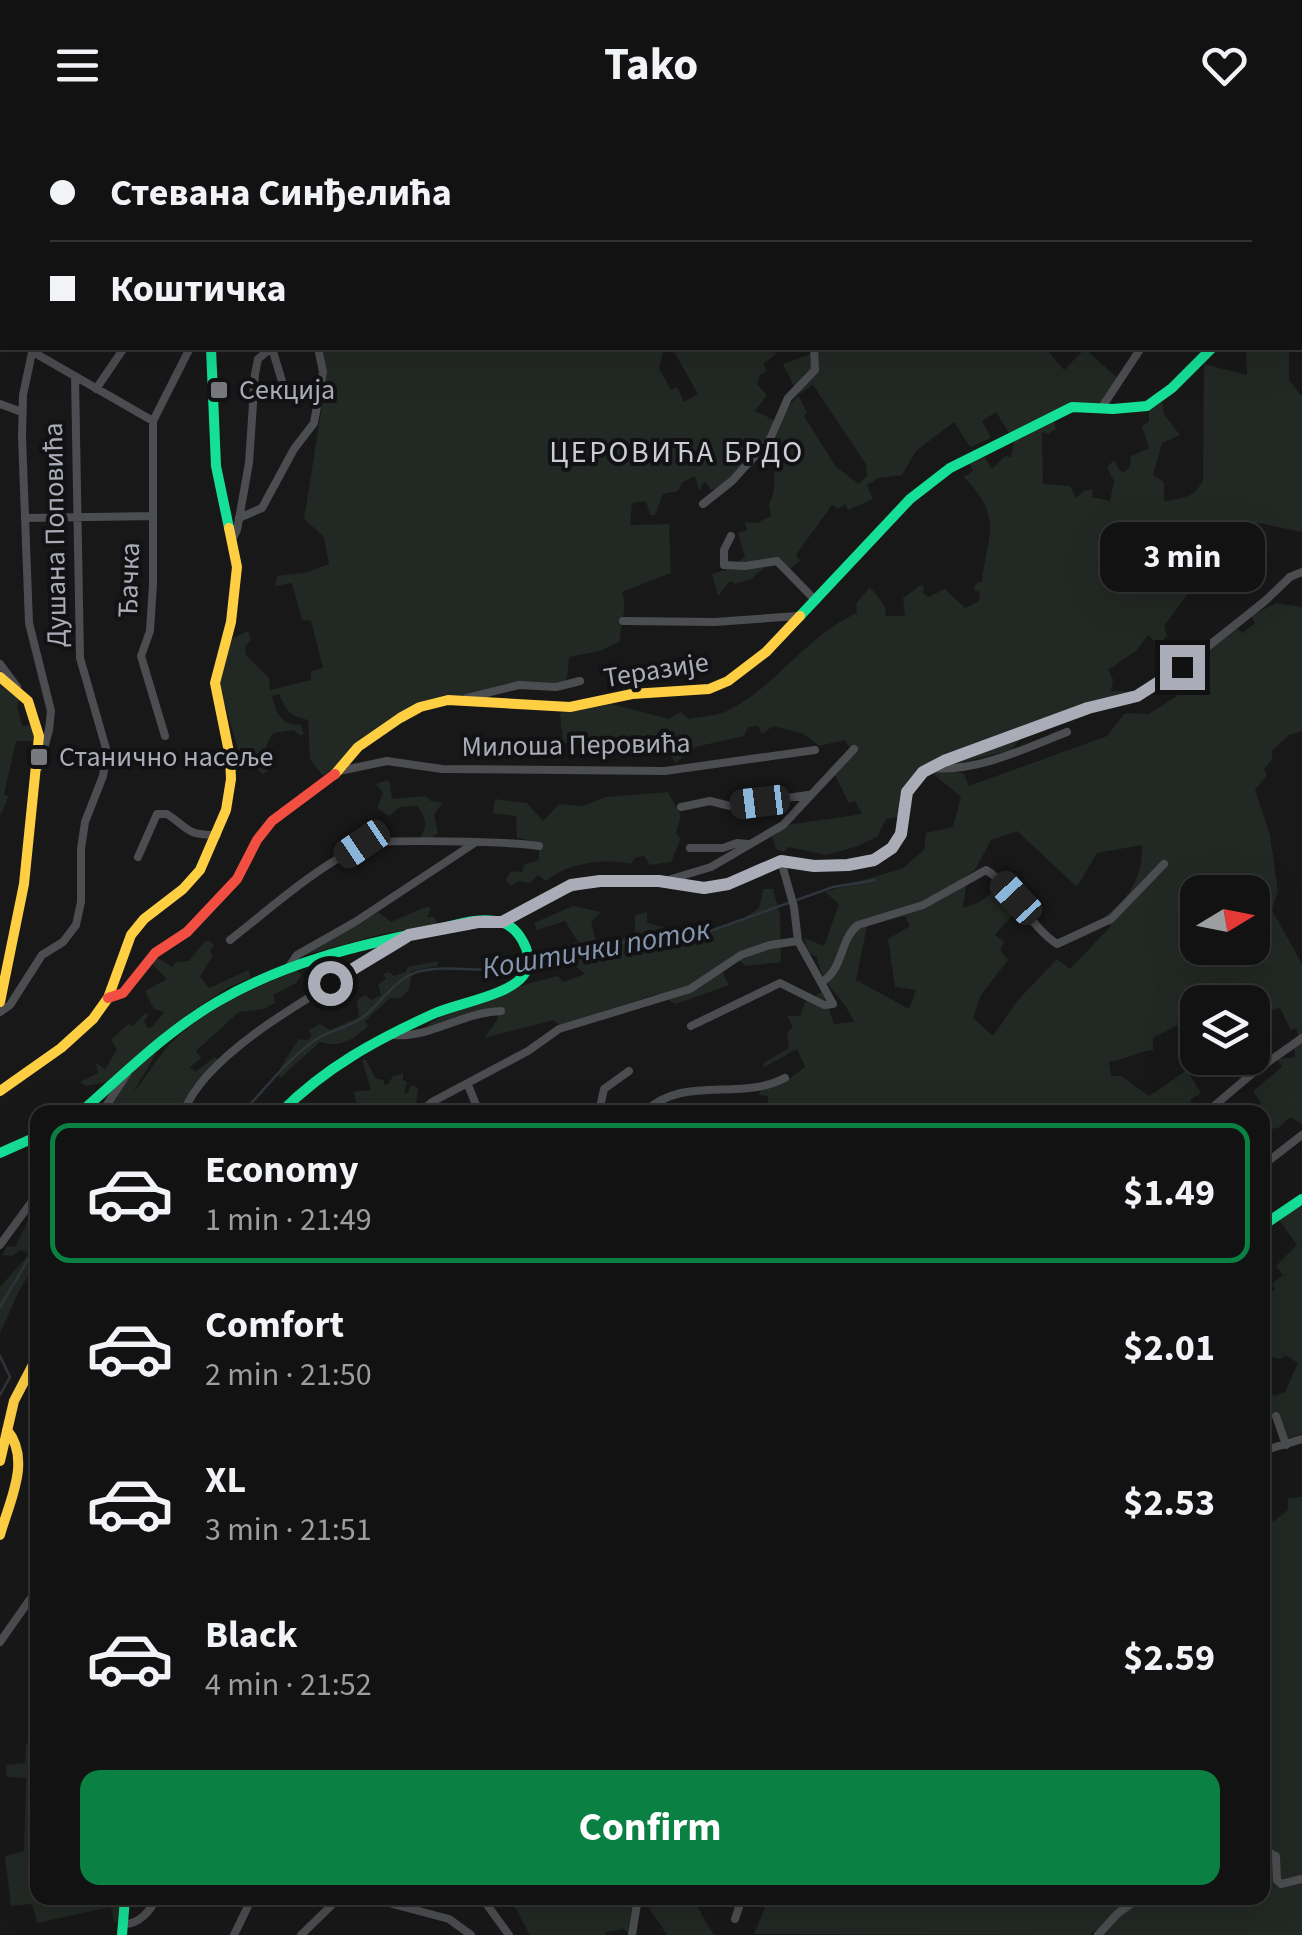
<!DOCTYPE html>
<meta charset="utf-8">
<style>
:root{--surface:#121212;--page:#1b1b1b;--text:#f1f3f6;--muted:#9c9e9f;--line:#313232;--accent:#0b8043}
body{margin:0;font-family:"Source Sans 3",sans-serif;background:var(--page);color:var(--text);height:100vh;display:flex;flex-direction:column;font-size:38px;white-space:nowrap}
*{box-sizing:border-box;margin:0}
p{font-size:32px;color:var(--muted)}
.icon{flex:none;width:55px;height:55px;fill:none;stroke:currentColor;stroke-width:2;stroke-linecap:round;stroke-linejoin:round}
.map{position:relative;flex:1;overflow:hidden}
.drawer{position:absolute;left:30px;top:975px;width:1240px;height:800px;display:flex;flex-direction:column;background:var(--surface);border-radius:20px;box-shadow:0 10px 40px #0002,0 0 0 2px var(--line)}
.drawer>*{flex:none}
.guide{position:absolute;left:0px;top:0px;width:1302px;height:220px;box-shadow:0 10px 40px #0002,0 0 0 2px var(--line);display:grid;align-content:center;height:220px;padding:0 50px;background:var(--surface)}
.needle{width:65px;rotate:80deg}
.fabs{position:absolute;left:1180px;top:745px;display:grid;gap:20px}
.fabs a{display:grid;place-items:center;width:90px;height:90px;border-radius:20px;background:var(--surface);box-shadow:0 10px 40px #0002,0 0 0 2px var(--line);font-size:50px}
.end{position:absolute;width:45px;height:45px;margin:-22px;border:12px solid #aaadb7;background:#111;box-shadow:0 0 0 5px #111}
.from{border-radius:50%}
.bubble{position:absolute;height:70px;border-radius:20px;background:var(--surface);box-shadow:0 10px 40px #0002,0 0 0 2px var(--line);font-size:32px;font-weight:700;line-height:70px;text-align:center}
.car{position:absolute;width:30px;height:60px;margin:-30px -15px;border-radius:12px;box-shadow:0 0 8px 2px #0007;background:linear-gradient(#222 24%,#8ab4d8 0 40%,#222 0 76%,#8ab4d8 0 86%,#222 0)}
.guide b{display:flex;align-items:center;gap:35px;height:95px;font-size:38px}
.guide b+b{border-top:2px solid var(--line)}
.guide i{width:25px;height:25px;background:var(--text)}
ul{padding:18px 0 0;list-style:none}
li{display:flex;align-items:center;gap:30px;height:140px;margin:0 20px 15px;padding:0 30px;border:5px solid transparent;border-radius:20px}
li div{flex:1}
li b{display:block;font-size:38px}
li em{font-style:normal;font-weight:700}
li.on{border-color:var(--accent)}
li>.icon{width:90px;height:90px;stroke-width:1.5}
.cta{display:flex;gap:20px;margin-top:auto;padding:20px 50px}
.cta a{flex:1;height:115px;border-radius:20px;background:var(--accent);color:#fff;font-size:40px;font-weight:700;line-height:115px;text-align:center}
header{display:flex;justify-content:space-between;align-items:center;height:130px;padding:0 50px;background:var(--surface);font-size:45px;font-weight:700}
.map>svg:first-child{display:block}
.green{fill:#222823;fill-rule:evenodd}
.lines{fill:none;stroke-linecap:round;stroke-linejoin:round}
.stream{stroke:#2f353c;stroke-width:2.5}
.street{stroke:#4c4d50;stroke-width:8}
.fast{stroke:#16e098;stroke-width:10}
.slow{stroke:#ffcf43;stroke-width:10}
.jam{stroke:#f24e42;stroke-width:10}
.route{stroke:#aaadb7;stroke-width:12}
.poi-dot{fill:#77797f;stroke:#121214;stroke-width:4}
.labels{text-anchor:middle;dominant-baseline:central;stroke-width:8;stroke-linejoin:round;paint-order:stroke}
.poi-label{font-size:28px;fill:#aaadb7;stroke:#121214;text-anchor:start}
.street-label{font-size:28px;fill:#aaadb7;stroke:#121214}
.neighbourhood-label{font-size:30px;letter-spacing:2.5px;fill:#cbccd4;stroke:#121214}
.water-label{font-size:30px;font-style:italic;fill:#8596af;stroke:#121214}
</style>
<header><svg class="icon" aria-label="menu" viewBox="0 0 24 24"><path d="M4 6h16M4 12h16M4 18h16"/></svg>Tako<svg class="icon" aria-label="heart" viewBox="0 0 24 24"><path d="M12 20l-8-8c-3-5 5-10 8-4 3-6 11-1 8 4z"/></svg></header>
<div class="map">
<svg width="1302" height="1805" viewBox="0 0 1302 1805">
<rect width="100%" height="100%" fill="#181818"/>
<path class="green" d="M408 0 435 1 1059 0 406 2Z
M320 218H669L663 222 659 238 671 260 677 257 684 272 698 264 672 218H782L775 220 776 224 763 234 767 241 760 245 757 254 767 265 755 281 776 291 798 265 783 234 813 223 811 218H1049L1047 220 1064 240 1085 219 1121 251 1107 274 1089 275 1053 289 1056 299 1048 304 1042 302 1043 354 1070 356 1076 368 1085 360H1093L1092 367 1110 371 1114 351 1107 337 1114 330 1120 341 1125 342 1130 336 1131 326 1149 318 1142 296 1149 292V280L1162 272 1164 284 1180 305 1162 313 1153 345 1164 352V371C1182 368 1195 368 1203 350L1204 234 1247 245 1246 218H1289V250L1302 267V402L1258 393 1219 421 1164 496 1167 506 1158 515 1148 505 1136 521 1108 540 1113 549 1111 561 1136 562C1096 584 1039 580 1011 620L951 635 955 641 964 644 969 656 1107 606 1125 583 1149 584 1177 566 1174 552 1183 539 1236 497 1242 503 1255 493 1251 486 1276 473 1302 477V601L1289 605 1272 621V630L1264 639 1267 645 1255 660 1270 705 1278 761 1272 780 1302 834V994L1290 987 1278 998 1266 1000 1263 1005 1262 982H1251L1261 973 1253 961 1282 937 1277 929 1295 927 1294 919 1299 908 1296 898 1291 900 1280 878 1256 884 1258 895 1253 903 1252 872H1198L1197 900 1193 892 1181 893 1153 908V920C1136 922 1125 930 1109 932L1111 946H1121L1149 966 1187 940 1201 963 1191 969 1190 978 1185 982H768V966L759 965 760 961 785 952 805 937 797 919 763 938 764 933 789 918 787 903 793 897 787 886H800L805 872 823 861 834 894 854 892C844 866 822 858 817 827L809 823 804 808 824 816 839 774 825 762 903 738 924 720 926 703 953 697 961 667 932 643 923 640 904 657 899 687 886 689 877 707 855 717 826 725 788 717 784 722 776 719 772 706 787 695 862 684 855 671 849 673 834 643 852 622 845 610 819 616 804 604 773 596 762 604 758 596 748 597 744 606 695 617 676 633 661 614 615 607 609 613H563L560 583 611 574 669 589 681 582 689 589C701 586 716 586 727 581 776 557 807 505 857 483L856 474 870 457 885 476 886 486H905L903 468 921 455 924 457 923 464 929 467 945 459 965 478 979 471 980 462 974 460 975 454 982 451C988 401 1003 388 964 347L973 341 969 332 984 326 992 339 1005 326 1011 327 1014 311 996 282 982 291 991 308 970 317 954 292 916 321 902 345 879 348 867 355 873 369 848 380 845 374 838 379 832 375 796 425 800 431 790 439 777 427 751 449 735 454 730 451 718 466 712 444 726 440 745 427 738 403 747 400 745 392 757 393 771 386 769 374C777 362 776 335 768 321L728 356 711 360 705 351 699 361 695 346 683 352 678 361 663 364 655 385H650L646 371 632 373 630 395 669 394 671 443 622 462C628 479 620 494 620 511L600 521 569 527 567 548 561 554 516 552 415 579 323 646 310 629 308 590C290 586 286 581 279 564L272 566C275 581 283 598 300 594L304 604 300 606 294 600 274 603C263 615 266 626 268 641L262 644 248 628 240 625 219 555 232 509 248 501 251 510 245 516 246 525 269 548 270 560 311 550V541L323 538 311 491 302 490 292 453 275 456 277 446 304 443 329 434 324 407 304 389 325 257ZM813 255 866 334 867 346 859 354 836 337 804 286 807 282 798 265ZM1017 701 1077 757 1097 723 1142 715C1143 746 1130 768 1105 786L1111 796 1070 839 1057 829 1018 870 993 906 973 888 981 865 1008 830 1000 820 1004 812 995 805 1015 782H1022L999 757 978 773 963 778 966 757 962 749 975 740 991 710ZM1198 762H1252V818H1198ZM905 786 910 796 888 809 895 857 916 860 909 879 856 850 867 796Z
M0 553 19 570 17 576 22 596 34 595V611H16L4 665 9 666 0 686Z
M387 650 390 652 392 669 425 666 431 671 443 673 434 684 438 703 429 709 420 708C428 695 426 688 417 676L400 677 389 686 377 678 383 663 376 654Z
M668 662 681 686 676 703 681 708 671 732 650 735 644 726 634 728 631 734C603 728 568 733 546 751L538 745 530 753 519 751 510 756 506 750 511 741 522 742 524 735 539 730V720L533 711 517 708 516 686 493 683 495 669 527 673 543 691 559 674 583 676 605 667Z
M763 759H773L780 785 781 832 746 836 739 830 722 841 729 855 676 874 657 864 559 895 554 890 484 908 498 889 497 884 461 893 426 896C466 869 512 858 558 846L563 852 585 844 567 829 532 842 537 825 578 812 565 791 537 800 534 793 573 776 601 782 591 792 596 812H615L635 803V785L647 782V792C687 808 726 803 759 778Z
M428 776 431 779 427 787H434L438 795 382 804 306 825 378 782 391 792Z
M209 811 214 815 210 822 213 825 200 847 209 858 249 840 250 848 227 858 191 882 108 952 86 956 80 952 98 943 96 933 105 939 117 920 111 910 128 894 132 896 146 883 148 886 144 891 147 898 152 897 164 882 154 879 145 861 167 849 151 833 157 827 172 837 177 832 189 831 204 812Z
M439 831 437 836 412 841 409 860 400 868H390L365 891 368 896C353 910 340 918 320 912L279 949 280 938 299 909 308 910 312 906 309 900 320 894 330 900 359 887 357 870 365 865 371 870 381 865 378 855 386 849 383 844 389 842 394 846 406 842 407 837Z
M295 841 302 844 296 853 273 865 275 873 264 879 239 882 196 921 201 928 190 937 195 942 215 927 218 930 192 957 183 982H105L133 942 158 920 133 963C147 946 156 929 171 913 206 878 251 860 295 841Z
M362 930H366L375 948 384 950V955L389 954 392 947 403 943V950L407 952 404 963H408L411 955 418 958 415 982H336L357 977 354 962 371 960Z
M37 1072V1136C18 1155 12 1179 0 1203V1157L29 1124 20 1120 12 1126 2 1125 7 1116 15 1117Z
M1302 1074V1304L1287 1309 1275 1288 1263 1289V1252L1274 1266 1285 1262 1298 1233 1285 1225 1281 1229 1269 1226 1263 1234 1265 1220 1263 1217V1169L1275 1159 1272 1154 1283 1145 1276 1136 1297 1115 1279 1090Z
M1263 1358 1273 1392 1288 1380V1368L1302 1367V1805H1104L1103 1797 1089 1805 754 1804 769 1768H1262Z
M37 1592 38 1768H120L118 1792H114L111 1777 37 1793 32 1774 11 1776 5 1726 24 1721 26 1648 7 1647 6 1635 25 1633 26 1614 33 1613Z
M510 1768H634L629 1804 624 1799 606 1802V1805H530Z
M667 1768H692L714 1805H667L649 1778Z"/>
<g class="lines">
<path class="stream" d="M534 835 649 806 699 805 833 757 875 750
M243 982C265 959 293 923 320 907 333 900 349 897 362 888 381 874 396 846 421 841 453 834 488 845 521 837
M0 1177 29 1128 38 1121
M0 1226 10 1247 0 1265"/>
<path class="street" d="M57 2 59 0
M135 2 136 0
M191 2 192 0
M243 2V0
M296 2 297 0
M380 2V0
M398 2 399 0
M459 2V0
M1300 61H1302
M0 150 2 145
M1300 166 1302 171
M0 205 2 206
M33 218 23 265 22 307 29 493 51 581 49 600 39 637
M272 218 284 258 305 264
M33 222 153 291
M96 259 124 218
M0 274 22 282
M1102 277 1141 218
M703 374 732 351 770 309 788 268 815 240 814 218
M27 388 153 386
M239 388 262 378 294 319 314 293 323 242 318 218
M731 406 724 420V435L745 436 777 431 816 471
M231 411 237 400 249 333 255 244 258 229 271 218
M623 491 715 492 798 486
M0 534 17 557
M467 568 519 555 556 557 580 551
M165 606 141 526 150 501 153 454V291L190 218
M932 638C978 642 1026 618 1067 602
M339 641 387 631 442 639 665 641 815 620
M681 677 710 671 730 676 808 665
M690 718H723L737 713 747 714
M138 727 157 684H167C190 699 185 705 217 705
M668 750 711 737 783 695 854 619
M502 792C556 756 595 746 660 751 675 752 690 758 705 757 735 757 757 733 784 731 794 730 804 735 814 736 833 737 857 737 874 729 913 713 893 686 909 659 917 644 930 639 944 631L1089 578 1137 566 1182 537 1265 471 1290 447 1302 442
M230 810C271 778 314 739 362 715 375 708 518 712 539 716
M290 835 297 825 355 792 473 714
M822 852C844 839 839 810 858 795L923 775 986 740C1015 758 1028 795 1057 814L1111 789 1164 734
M0 882 10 875 42 825 63 812 76 795 81 772V719L85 692 103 646 107 622 80 528 75 247
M691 896 780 853 824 875 833 874 798 811 794 777 781 731
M394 905C431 908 463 882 501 881
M468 955 479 982
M102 982 127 944
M184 982C207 916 348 846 407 809
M420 982 432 972 528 921 559 899 690 859 741 825 770 815 798 811
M599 982 604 959 629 941
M645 982C684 944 739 972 785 948
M1207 982 1254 942 1302 908
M1262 1036 1302 1005
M0 1115 38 1063
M1276 1286 1286 1315
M1262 1321 1302 1309
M0 1512 38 1458
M1262 1723 1268 1722 1276 1726 1277 1750 1281 1754 1302 1749
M370 1768 449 1789 471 1805
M482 1768 509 1805
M735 1789 742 1768
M123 1794C138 1795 151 1781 156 1768
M234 1805 252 1768
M301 1805 339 1768
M632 1805 638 1768
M1098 1805 1117 1784 1139 1768"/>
<path class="fast" d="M276 0V2
M211 218 216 336 229 398
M800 486 910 369 950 338 1072 277 1113 279 1147 276 1172 258 1212 218
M81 982C124 944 167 901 217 872 283 833 358 815 433 800 453 796 479 786 500 792 513 795 521 806 526 818 530 828 530 837 523 846 507 866 458 873 433 884 376 910 326 937 281 982
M0 1023 38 1006
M1262 1096 1302 1069
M122 1805 125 1768"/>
<path class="slow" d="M1300 177 1302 176
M0 547 28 571 39 606 24 754 0 872
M335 644 358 617 400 588 420 577 448 570 570 577 632 564 709 559 728 551 766 522 800 486
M0 961 61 918 93 889 108 868 131 805 144 789 183 759 200 740 226 680 231 649 230 627 215 553 231 492 237 437 229 398
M0 1331 14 1271 38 1225
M0 1405C9 1372 32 1330 7 1300"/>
<path class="jam" d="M108 868 123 863 155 823 187 802 237 749 257 710 272 691 335 644"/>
</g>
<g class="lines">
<path class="route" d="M330 853 409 805 478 792H502L571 755 600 751H659L704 758 728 754 781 731 814 736 848 735 874 730 892 718 901 704 907 662 923 642 944 631 1088 578 1137 566 1182 537"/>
</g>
<g class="poi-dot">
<rect x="209" y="250" width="20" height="20" rx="5"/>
<rect x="29" y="617" width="20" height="20" rx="5"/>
</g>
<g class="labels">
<g class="poi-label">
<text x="239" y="260">Секција</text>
<text x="59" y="627">Станично насеље</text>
</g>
<g class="street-label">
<text transform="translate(55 405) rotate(-91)">Душана Поповића</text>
<text transform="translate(129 450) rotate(-88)">Ђачка</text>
<text transform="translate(656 540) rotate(-9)">Теразије</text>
<text transform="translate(576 615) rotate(-1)">Милоша Перовића</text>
</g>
<g class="neighbourhood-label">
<text x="677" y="322">ЦЕРОВИЋА БРДО</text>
</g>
<g class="water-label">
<text transform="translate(596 819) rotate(-10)">Коштички поток</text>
</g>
</g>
</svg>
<div class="fabs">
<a><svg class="needle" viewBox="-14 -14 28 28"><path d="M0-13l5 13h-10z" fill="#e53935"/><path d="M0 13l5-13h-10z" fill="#9c9e9f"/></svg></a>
<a><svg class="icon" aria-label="layers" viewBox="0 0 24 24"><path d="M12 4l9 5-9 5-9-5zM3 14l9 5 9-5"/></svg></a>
</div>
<i class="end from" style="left:330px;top:853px"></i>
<i class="end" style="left:1182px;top:537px"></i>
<div class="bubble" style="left:1100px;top:392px;width:165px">3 min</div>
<i class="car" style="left:760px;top:672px;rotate:263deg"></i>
<i class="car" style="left:362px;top:714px;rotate:236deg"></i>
<i class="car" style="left:1016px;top:768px;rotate:317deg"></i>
<div class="guide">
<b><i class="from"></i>Стевана Синђелића</b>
<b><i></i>Коштичка</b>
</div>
<section class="drawer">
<ul>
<li class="on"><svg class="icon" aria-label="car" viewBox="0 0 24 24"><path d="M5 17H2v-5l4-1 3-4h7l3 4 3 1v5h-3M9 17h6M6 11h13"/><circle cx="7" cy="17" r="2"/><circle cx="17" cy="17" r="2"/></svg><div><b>Economy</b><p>1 min · 21:49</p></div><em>$1.49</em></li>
<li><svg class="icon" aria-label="car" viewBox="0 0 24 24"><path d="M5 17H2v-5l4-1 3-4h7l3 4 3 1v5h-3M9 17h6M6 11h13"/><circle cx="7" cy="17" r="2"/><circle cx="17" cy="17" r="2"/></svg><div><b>Comfort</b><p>2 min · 21:50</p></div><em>$2.01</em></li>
<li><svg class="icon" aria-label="car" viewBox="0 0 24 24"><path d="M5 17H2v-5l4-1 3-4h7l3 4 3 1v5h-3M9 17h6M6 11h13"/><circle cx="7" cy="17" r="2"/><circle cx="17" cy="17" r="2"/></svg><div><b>XL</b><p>3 min · 21:51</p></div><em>$2.53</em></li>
<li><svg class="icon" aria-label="car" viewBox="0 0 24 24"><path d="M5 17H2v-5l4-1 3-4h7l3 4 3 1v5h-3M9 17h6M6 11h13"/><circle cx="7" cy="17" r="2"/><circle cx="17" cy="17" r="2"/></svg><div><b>Black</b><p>4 min · 21:52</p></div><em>$2.59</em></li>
</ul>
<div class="cta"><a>Confirm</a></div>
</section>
</div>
